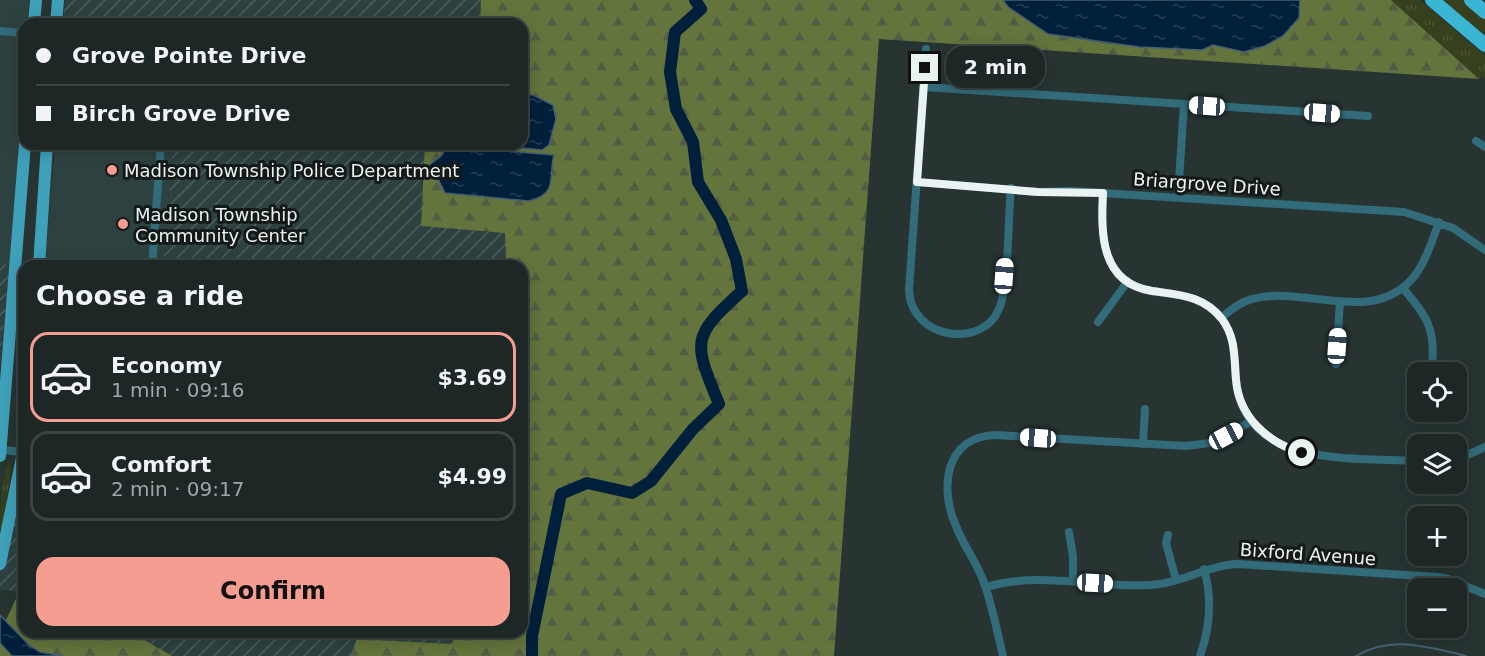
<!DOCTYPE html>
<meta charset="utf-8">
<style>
:root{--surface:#1d2726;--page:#2a3332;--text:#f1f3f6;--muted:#a0a5a7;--line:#3b4443;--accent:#f59d90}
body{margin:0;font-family:"DejaVu Sans",sans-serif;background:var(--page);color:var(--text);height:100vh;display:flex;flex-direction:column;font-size:22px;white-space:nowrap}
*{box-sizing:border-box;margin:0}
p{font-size:20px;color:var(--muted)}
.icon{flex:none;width:33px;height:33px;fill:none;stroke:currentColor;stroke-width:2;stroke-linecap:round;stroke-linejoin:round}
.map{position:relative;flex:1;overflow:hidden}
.panel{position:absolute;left:18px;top:260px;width:510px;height:378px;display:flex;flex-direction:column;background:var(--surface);border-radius:18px;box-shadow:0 3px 15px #0003,0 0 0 2px var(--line)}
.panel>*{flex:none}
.guide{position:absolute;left:18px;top:18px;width:510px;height:132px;border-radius:18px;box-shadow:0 3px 15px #0003,0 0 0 2px var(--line);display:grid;align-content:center;height:132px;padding:0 18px;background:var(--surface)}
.tools{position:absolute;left:1407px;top:362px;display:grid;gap:12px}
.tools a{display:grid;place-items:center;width:60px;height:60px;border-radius:12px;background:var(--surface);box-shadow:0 3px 15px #0003,0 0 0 2px var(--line);font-size:30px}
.end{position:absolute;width:27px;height:27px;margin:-14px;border:8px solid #ebf3f2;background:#111;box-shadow:0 0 0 3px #111}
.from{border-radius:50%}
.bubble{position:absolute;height:42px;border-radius:18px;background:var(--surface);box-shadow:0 3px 15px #0003,0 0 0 2px var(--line);font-size:20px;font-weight:700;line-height:42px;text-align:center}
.car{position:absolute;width:18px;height:36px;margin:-18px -9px;border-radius:8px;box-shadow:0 0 4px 2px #0007;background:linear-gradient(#fff 24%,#345 0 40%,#fff 0 76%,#345 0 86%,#fff 0)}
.guide b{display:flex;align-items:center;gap:21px;height:57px;font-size:22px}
.guide b+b{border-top:2px solid var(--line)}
.guide i{width:15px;height:15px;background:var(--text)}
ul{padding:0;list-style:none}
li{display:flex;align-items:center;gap:18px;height:90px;margin:0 12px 9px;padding:0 6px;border:3px solid var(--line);border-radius:18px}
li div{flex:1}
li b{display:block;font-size:22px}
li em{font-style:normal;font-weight:700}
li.on{border-color:var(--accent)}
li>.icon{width:54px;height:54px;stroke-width:1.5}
h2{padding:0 18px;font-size:27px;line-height:72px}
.primary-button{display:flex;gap:12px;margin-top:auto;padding:12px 18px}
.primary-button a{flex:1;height:69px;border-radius:18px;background:var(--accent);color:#111;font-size:24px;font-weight:700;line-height:69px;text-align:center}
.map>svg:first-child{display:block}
.built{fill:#2d4240}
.industrial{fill:url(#industrial-furrows)}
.grass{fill:url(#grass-tufts)}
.forest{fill:url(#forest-firs)}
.water{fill:url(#water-ripples);stroke:#465f72;stroke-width:1.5}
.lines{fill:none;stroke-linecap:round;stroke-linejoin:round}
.stream{stroke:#465f72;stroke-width:2}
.river{stroke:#001f3b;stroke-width:12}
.street{stroke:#326b7a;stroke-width:8}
.primary{stroke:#3fa0b9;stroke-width:12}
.highway{stroke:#3ab5d3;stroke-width:14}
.route{stroke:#ebf3f2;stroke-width:8}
.poi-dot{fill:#f59d90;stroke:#141a19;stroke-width:2}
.labels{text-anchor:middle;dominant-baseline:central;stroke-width:6;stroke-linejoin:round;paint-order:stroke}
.poi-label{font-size:18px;fill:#ebf3f2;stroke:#141a19;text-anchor:start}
.street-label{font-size:18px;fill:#ebf3f2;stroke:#141a19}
</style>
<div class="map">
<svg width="1485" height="656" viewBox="0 0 1485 656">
<defs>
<pattern id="industrial-furrows" width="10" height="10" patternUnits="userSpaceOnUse" patternTransform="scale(1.5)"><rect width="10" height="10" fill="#2d4240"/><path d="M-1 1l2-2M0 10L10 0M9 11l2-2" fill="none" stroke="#4c5e5c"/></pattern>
<pattern id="grass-tufts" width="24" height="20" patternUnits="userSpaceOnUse" patternTransform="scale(1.5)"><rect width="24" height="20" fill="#36401e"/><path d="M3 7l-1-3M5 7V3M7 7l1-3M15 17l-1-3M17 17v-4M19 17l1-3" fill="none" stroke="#4a5334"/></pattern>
<pattern id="forest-firs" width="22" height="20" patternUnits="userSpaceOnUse" patternTransform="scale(1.5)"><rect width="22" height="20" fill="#63743d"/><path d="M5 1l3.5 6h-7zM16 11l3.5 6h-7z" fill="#535c44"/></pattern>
<pattern id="water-ripples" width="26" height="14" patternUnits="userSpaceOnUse" patternTransform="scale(1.5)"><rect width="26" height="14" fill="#001f3b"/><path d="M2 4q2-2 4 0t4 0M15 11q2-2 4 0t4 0" fill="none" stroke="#254058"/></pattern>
</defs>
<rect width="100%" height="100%" fill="#273432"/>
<path class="built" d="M0 0H29L28 24H24V78L10 265 0 264Z
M55 144H173L163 265 45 266Z"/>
<path class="industrial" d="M65 0H481L480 24H63Z
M173 144H425L421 226 506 233V265L163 266Z
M0 264 10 265 0 365Z
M14 503 24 504V593L0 589V560Z
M131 632H457L452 644 357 639 350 656H172Z"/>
<path class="grass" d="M1391 0H1420L1485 56V79L1482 76 1479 79Z
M1439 0H1463L1485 19V39Z
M10 461 11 473 0 545C0 524 0 475 10 461Z"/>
<path class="forest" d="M481 0H1003L1008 7 1048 34 1111 44 1202 50 1213 45 1244 52 1300 6V0H1391L1479 79 879 39 834 656H350L357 639 452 644 457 632H522V453L527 440 522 438V266L506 265 505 233 421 226 425 144H522V24H480Z
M19 592 24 593V632H131L172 656H0V633Z"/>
<path class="water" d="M1003 0H1300L1299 18 1283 36 1265 46 1244 52 1213 45 1202 50 1139 47 1048 34 1008 7Z
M522 93 533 95 553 105 556 119 549 145 542 150 481 144H522Z
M448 144H473L497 150 554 155C548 176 559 194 529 201L445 193 437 177 428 175 425 168 441 156Z
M0 615 29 645 40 652 63 656H12L0 643Z"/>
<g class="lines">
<path class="stream" d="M1356 656C1391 635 1429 647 1466 656"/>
<path class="river" d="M532 656V636L561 494 587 483 632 493 651 481 693 429 719 404C693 341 691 337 742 291L736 259 721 220 698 182 693 142 676 109 670 72 675 32 701 9 695 0"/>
<path class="street" d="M0 31 24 33
M926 49 909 290C911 340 983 349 999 309 1009 285 1008 217 1011 188
M924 87 1368 116
M1476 141 1485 147
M917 182 1038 192 1070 191 1404 212 1453 228 1485 250
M1103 193C1101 233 1100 282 1152 291 1176 295 1195 294 1215 311 1235 330 1234 352 1236 378 1242 469 1354 457 1418 461
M1178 197 1184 104
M152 266 161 144
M1403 288C1426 316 1436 328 1432 365
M1221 318C1231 310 1240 302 1252 299 1303 285 1370 325 1411 280 1425 265 1432 241 1439 222
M1098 322 1128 281
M1336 364 1340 301
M1143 444 1145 409
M0 450 24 452
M1456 460 1485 447
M1069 532 1073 556V581
M1168 535 1166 543 1176 580
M986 587C1041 571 1094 588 1150 585 1181 584 1207 565 1238 564L1437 577 1448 579 1485 594
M1003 656C997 631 992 604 983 580 976 561 963 545 956 526 939 488 945 437 995 435L1186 446 1210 443 1252 421
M1200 656C1210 628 1212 597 1204 569"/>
<path class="primary" d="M34 24 36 0
M56 24 58 0
M39 266 47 144
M0 456 25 144
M0 564 24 448"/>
<path class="highway" d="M1432 0 1485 45
M1471 0 1485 12"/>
</g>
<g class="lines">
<path class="route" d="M925 68 917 182 1038 192 1103 193C1101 233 1100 283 1152 291 1179 295 1203 295 1222 319 1236 338 1234 357 1236 380 1239 417 1268 443 1302 453"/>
</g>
<g class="poi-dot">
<circle cx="112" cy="170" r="6"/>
<circle cx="123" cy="224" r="6"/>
</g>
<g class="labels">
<g class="poi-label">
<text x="124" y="170">Madison Township Police Department</text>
<text x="135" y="214">Madison Township<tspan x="135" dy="21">Community Center</tspan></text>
</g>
<g class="street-label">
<text transform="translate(1207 184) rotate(4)">Briargrove Drive</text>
<text transform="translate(1308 554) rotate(4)">Bixford Avenue</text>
</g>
</g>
</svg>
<div class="tools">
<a><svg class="icon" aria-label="locate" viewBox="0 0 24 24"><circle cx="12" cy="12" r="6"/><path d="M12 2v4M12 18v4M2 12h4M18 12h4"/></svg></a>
<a><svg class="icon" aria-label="layers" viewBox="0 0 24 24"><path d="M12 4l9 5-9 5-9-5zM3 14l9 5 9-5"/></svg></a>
<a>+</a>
<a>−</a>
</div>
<i class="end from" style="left:1302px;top:453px"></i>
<i class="end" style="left:925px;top:68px"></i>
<div class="bubble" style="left:946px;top:46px;width:99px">2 min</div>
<i class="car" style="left:1207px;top:106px;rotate:274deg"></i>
<i class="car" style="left:1322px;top:113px;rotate:94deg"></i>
<i class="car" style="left:1004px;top:276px;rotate:4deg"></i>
<i class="car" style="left:1337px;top:346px;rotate:4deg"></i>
<i class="car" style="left:1226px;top:436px;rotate:62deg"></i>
<i class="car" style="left:1038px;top:438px;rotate:274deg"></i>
<i class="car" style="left:1095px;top:583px;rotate:93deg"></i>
<div class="guide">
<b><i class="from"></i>Grove Pointe Drive</b>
<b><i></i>Birch Grove Drive</b>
</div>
<section class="panel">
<h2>Choose a ride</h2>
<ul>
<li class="on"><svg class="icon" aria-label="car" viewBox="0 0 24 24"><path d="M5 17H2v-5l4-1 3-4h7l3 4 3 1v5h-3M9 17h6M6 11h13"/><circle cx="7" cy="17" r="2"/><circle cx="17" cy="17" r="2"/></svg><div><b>Economy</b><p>1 min · 09:16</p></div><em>$3.69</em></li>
<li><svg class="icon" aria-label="car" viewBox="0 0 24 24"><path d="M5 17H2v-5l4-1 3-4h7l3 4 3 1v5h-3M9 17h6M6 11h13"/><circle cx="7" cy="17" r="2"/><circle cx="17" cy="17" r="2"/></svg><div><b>Comfort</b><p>2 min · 09:17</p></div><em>$4.99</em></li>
</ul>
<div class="primary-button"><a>Confirm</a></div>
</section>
</div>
